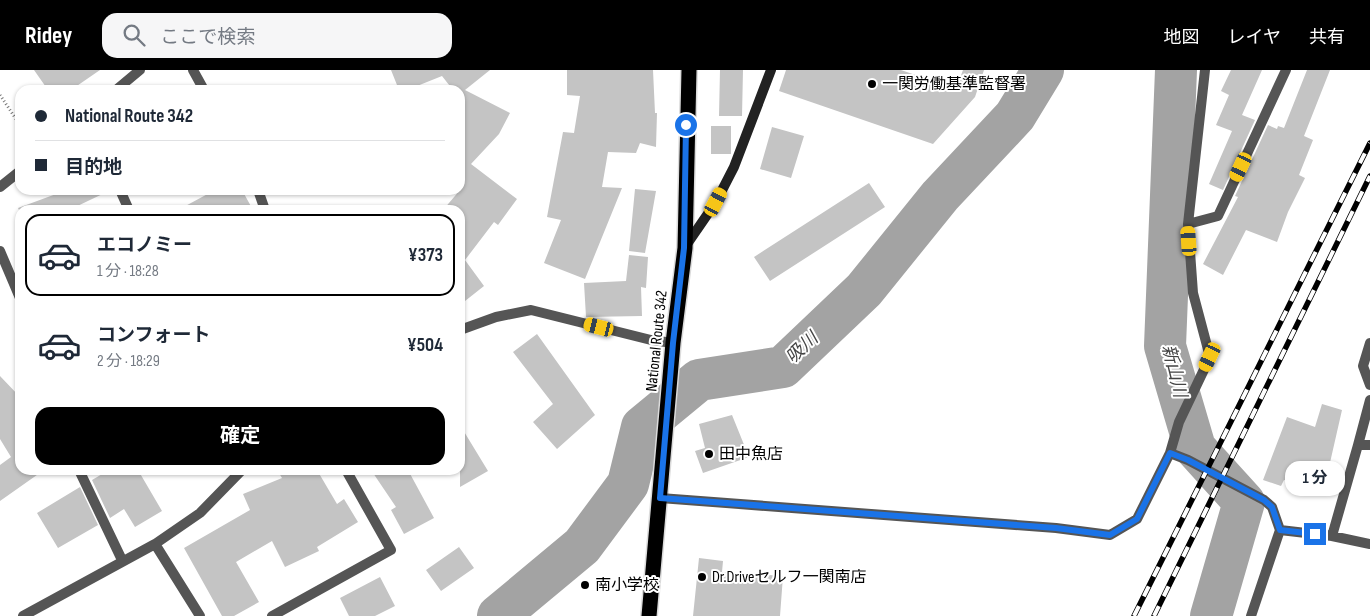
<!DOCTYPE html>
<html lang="ja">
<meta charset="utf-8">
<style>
:root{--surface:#fff;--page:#f6f6f7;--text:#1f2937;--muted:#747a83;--line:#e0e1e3;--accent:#000}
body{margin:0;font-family:"Sofia Sans Condensed","Noto Sans JP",sans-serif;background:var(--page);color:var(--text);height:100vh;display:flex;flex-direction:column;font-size:19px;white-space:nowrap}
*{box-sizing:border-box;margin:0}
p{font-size:16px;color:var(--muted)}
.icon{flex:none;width:28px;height:28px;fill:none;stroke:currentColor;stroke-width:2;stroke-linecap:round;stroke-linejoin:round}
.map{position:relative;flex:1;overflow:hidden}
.drawer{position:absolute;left:15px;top:135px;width:450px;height:270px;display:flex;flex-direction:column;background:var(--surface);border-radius:15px;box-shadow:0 1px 4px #0004}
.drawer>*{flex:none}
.top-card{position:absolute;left:15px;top:15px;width:450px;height:110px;border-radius:15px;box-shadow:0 1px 4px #0004;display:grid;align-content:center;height:110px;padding:0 20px;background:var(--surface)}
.end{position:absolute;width:22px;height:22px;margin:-11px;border:6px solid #1a73e8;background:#fff;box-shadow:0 0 0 2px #fff}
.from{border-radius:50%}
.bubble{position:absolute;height:35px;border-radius:15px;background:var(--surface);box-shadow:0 1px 4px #0004;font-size:16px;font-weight:700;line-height:35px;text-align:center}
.car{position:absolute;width:15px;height:30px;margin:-15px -8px;border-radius:6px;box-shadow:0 0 4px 1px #0007;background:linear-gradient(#f5c518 24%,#345 0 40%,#f5c518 0 76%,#345 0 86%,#f5c518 0)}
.top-card b{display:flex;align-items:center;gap:18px;height:48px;font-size:19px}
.top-card b+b{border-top:1px solid var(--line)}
.top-card i{width:12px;height:12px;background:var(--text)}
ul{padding:9px 0 0;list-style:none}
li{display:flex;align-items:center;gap:15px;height:82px;margin:0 10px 8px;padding:0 10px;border:2px solid transparent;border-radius:15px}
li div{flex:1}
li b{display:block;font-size:19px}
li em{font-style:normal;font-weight:700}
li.selected{border-color:var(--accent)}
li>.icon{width:45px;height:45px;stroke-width:1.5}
.button{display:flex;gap:10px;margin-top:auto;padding:10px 20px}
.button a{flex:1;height:58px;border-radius:15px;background:var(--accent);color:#fff;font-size:20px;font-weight:700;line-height:58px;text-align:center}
header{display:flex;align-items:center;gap:30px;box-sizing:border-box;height:70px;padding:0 25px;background:var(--accent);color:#fff}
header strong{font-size:24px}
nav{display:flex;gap:28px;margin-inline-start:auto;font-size:18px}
.search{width:350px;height:45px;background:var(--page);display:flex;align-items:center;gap:12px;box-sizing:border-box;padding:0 18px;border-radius:15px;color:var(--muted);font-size:19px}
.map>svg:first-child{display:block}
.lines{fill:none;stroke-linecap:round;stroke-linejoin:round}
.river{stroke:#a3a3a3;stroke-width:42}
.building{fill:#c4c4c4}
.highway-casing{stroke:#dbdbdb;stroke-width:18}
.path{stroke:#777;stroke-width:3;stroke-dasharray:1 2.5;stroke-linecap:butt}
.lane{stroke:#555;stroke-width:10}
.street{stroke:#555;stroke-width:10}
.secondary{stroke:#222;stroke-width:10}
.highway{stroke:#000;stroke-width:15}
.rail-casing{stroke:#000;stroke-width:5.5}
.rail{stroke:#fff;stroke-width:4;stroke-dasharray:11;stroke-linecap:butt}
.route{stroke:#1a73e8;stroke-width:6}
.poi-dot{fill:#000;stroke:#fff;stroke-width:2}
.labels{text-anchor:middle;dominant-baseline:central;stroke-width:4;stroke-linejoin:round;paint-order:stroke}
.poi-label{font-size:16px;fill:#000;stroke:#fff;text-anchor:start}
.street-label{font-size:16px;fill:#000;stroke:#fff}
.water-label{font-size:18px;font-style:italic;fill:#444;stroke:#fff}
</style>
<header>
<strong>Ridey</strong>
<div class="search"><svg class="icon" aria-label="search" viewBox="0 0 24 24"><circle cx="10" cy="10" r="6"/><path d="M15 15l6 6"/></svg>ここで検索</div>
<nav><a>地図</a><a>レイヤ</a><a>共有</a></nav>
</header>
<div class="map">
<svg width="1370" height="546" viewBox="0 0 1370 546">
<rect width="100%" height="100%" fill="#fff"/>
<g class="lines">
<path class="river" d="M1176 0 1165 276 1195 378 1244 432 1211 546
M498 546 582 476 628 414 642 357 699 310 783 297 864 220 940 126 1015 46 1043 0"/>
</g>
<path class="building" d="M34 0H100L71 20H48Z
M391 0H490L465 20 510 43 499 64 471 94 517 129 498 155 494 152 465 190 484 216 460 235V140H443L460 120V20H453L442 6 407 20H399Z
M567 0H653L655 43H657L656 77 640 73 636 83 608 82 602 117 622 118 585 209 544 193 561 150 547 147 563 62 574 63 580 26 567 25Z
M720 0H743L742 46H719Z
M786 0H901L956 19 963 0H984L975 27 933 74 779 21Z
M1231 0H1262L1242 45 1255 50 1223 120 1209 114 1232 61 1216 55 1229 25 1221 21Z
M1307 0H1330L1304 66 1313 70 1299 105 1305 108 1288 142 1277 172 1246 160 1223 205 1203 194 1238 127 1235 126 1268 55 1277 59 1278 56 1284 58Z
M711 56H731V84H711Z
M772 57 804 66 791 108 760 99Z
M869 113 885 137 770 211 754 187Z
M635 119 656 121 645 183 629 181Z
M67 120H111L69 140H19L18 138Z
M215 120H242L253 140H178Z
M629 185 648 187 646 218 641 217 642 246 586 247 584 213 626 211Z
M537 264 595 345 557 379 533 352 553 334 513 282Z
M0 306 20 327V400H44L0 431V395L11 387 0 369Z
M1322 334 1342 340 1324 419 1284 410 1281 416 1263 410 1287 347 1315 357Z
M732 345 749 387 703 403 695 381 705 378 699 354Z
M460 355 488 401 460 417Z
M109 400H138L162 441 135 457 124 439 110 448 92 410Z
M277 400H317L337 434 344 429 358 452 317 477 319 481 285 497 272 471 236 492 259 532 234 546H222L184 478 250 440 243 424 282 408Z
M371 400H408L434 448 404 464 391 440 396 437Z
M80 417 98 455 58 478 37 443Z
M459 477 474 498 441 521 426 500Z
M699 488 723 491 722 502 783 506 780 546H693Z
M380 507 395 536 375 546H349L340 528Z"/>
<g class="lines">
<defs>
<path id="highway" d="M649 546 673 273 685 178 689 0"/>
</defs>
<use href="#highway" class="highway-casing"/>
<path class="path" d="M0 25 20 55"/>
<path class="lane" d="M193 0 204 20
M120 120 129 140
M258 120 265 140
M0 181 20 228
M79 400 122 490"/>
<path class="street" d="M116 20 140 0
M0 117 20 101
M1188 154 1218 146 1286 0
M460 260 496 247 531 240 651 270 673 273
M1370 273 1363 296 1370 315
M1358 375 1370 330
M1170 383 1179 352 1210 287 1193 223 1188 154 1205 0
M660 428 1056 458 1110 465 1137 449 1170 383 1188 390 1264 430 1272 437 1280 460 1332 466 1370 474
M1332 466 1358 375H1370
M155 474 200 546
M23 546 155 474 200 443 242 400
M272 546 391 480 346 400
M1251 546 1280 460"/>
<path class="secondary" d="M685 177 716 132 734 97 771 0"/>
<use href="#highway" class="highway"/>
<defs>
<path id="rail" d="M1134 546 1370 73
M1154 546 1370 106"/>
</defs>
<use href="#rail" class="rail-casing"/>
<use href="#rail" class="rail"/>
</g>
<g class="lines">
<path class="route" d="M686 55 684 178 673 273 660 428 1056 458 1110 465 1137 449 1170 383 1188 390 1264 430 1272 437 1280 460 1315 464"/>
</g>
<g class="poi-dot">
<circle cx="872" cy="14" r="5"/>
<circle cx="709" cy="384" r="5"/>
<circle cx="702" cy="507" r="5"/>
<circle cx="585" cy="515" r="5"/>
</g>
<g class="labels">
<g class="poi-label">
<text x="882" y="14">一関労働基準監督署</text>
<text x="719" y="384">田中魚店</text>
<text x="712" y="507">Dr.Driveセルフ一関南店</text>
<text x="595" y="515">南小学校</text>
</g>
<g class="street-label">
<text transform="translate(657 271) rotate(-84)">National Route 342</text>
</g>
<g class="water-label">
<text transform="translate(802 278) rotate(-43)">吸川</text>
<text transform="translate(1174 301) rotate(76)">新山川</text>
</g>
</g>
</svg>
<i class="end from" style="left:686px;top:55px"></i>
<i class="end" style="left:1315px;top:464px"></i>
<div class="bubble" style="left:1285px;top:391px;width:60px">1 分</div>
<i class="car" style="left:1241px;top:97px;rotate:205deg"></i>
<i class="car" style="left:716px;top:132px;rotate:28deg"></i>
<i class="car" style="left:1189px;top:171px;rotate:356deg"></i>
<i class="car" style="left:599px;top:257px;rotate:284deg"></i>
<i class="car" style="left:1210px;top:287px;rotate:205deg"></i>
<div class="top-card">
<b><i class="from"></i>National Route 342</b>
<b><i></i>目的地</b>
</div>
<section class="drawer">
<ul>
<li class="selected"><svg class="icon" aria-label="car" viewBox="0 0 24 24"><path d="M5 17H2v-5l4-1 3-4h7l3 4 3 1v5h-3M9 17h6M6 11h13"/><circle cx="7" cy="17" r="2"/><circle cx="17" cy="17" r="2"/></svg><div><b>エコノミー</b><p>1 分 · 18:28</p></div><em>¥373</em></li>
<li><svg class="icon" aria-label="car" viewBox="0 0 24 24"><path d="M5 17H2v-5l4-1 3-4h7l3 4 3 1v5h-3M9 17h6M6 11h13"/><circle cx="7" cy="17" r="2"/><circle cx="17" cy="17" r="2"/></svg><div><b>コンフォート</b><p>2 分 · 18:29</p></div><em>¥504</em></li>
</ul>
<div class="button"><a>確定</a></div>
</section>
</div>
